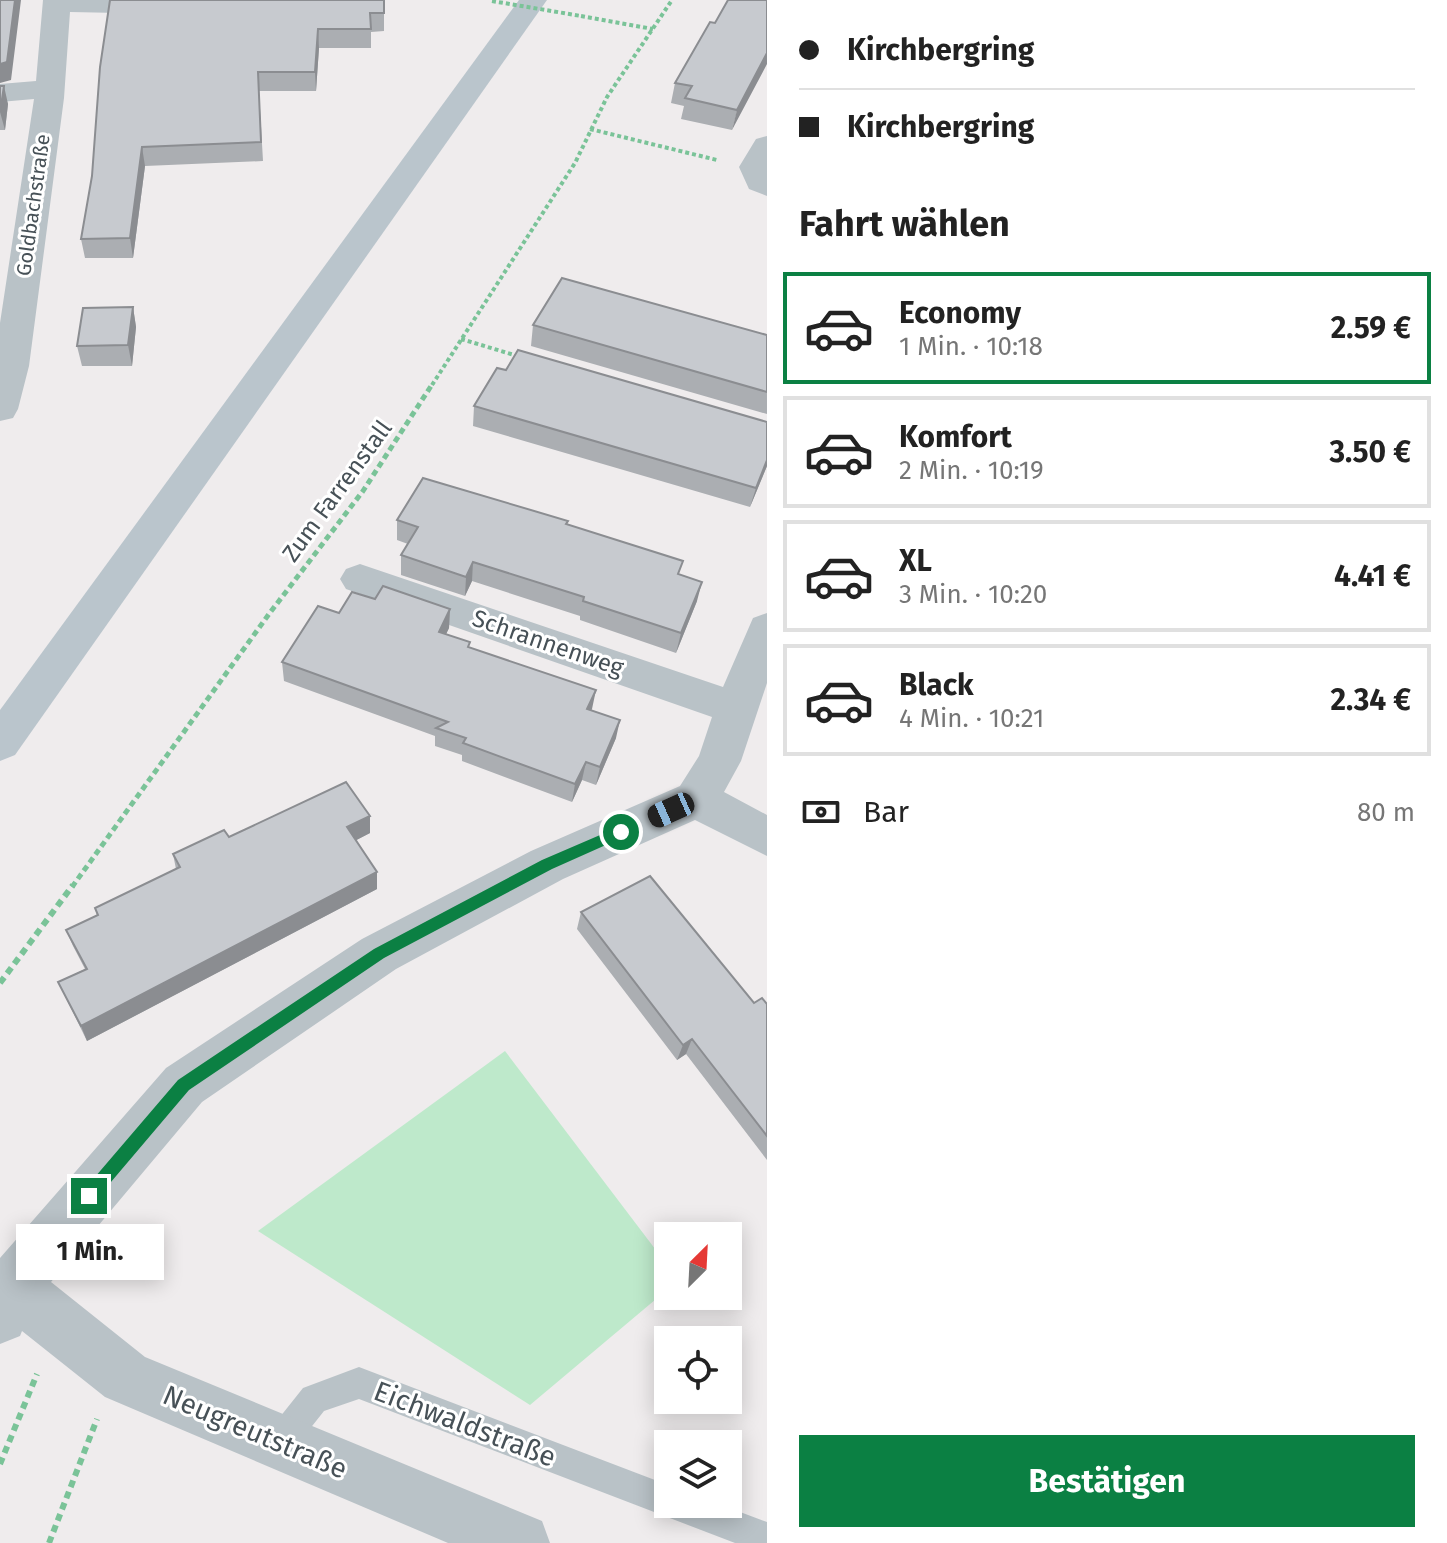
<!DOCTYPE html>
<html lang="de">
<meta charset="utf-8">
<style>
:root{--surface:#fff;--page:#f2f2f2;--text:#222;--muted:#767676;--line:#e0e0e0;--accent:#0b8043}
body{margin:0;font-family:"Fira Sans",sans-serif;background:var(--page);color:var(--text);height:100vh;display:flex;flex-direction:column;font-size:30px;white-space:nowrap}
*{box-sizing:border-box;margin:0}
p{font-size:26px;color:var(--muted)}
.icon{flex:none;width:44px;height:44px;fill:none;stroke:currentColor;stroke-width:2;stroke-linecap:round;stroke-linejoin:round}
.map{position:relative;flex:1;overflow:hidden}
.panel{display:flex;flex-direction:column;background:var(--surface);width:680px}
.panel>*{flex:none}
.guide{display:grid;align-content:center;height:176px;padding:0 32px;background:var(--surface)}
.needle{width:52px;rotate:24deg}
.buttons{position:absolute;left:654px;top:1222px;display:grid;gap:16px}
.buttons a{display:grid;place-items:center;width:88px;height:88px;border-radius:0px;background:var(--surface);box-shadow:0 4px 20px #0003;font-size:40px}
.end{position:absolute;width:36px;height:36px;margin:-18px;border:10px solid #0b8043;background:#fff;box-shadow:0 0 0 4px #fff}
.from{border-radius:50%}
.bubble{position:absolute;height:56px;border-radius:0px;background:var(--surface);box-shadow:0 4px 20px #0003;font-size:26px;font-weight:700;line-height:56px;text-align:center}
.car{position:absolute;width:24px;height:48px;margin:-24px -12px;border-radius:10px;box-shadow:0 0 6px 2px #0007;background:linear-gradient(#222 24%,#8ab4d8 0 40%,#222 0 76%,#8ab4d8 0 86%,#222 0)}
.guide b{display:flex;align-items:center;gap:28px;height:76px;font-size:30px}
.guide b+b{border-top:2px solid var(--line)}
.guide i{width:20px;height:20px;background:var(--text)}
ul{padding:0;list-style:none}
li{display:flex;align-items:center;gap:24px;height:112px;margin:0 16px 12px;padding:0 16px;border:4px solid var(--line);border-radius:0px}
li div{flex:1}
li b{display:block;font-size:30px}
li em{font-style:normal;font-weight:700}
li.on{border-color:var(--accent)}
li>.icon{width:72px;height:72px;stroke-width:1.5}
h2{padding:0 32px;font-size:36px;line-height:96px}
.pay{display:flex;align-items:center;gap:20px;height:88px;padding:0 32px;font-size:30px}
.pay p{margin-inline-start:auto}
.cta{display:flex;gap:16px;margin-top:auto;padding:16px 32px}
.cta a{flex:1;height:92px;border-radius:0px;background:var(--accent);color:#fff;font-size:32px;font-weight:700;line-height:92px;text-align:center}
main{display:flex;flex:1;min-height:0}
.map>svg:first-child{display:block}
.green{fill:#bee9cb}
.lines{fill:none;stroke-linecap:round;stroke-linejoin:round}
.path-far2{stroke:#7ac398;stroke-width:4;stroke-dasharray:4 3;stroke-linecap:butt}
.path-far1{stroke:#7ac398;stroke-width:5;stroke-dasharray:6 4;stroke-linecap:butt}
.path{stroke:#7ac398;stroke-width:6;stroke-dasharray:7 5;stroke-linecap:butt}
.lane{fill:#b9c2c7;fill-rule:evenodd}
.street{fill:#b9c2c7;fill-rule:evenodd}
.secondary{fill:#bac5cc;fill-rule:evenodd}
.path-bridge{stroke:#7ac398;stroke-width:4;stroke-dasharray:4 3;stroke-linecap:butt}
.wall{fill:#abaeb2}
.shaded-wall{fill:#8b8d91}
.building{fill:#c7cacf;stroke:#8b8d91;stroke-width:2}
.route{fill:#0b8043}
.labels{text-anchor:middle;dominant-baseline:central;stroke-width:6;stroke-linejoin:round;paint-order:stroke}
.far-street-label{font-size:20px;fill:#475157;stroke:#fff}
.street-label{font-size:24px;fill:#475157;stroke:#fff}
.near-street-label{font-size:28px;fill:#475157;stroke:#fff}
</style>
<main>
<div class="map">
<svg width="767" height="1543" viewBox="0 0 767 1543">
<rect width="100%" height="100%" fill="#efeced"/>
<path class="green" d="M505 1051 668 1266V1289L530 1405 258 1231Z"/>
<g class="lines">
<path class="path-far2" d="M581 16 653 29
M590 129 717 160
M461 339 521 357
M432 385 575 163 607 97 672 0"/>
<path class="path-far1" d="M72 887 269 614 363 491 433 383"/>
<path class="path" d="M0 983 73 885
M0 1464 37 1374
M49 1543 97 1419"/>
<path class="lane" d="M359 1367 668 1485V1504H719L767 1522V1543H735L359 1399 324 1411 290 1454 279 1459 268 1454 263 1443 268 1432 303 1388Z"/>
<path class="street" d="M43 0H179L184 6 180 12 170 14 70 12 64 98 29 366 18 409 13 418 0 421V323L34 99 0 102V84L36 81Z
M767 136V196L749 189 739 167 756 139Z
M360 564 723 687 753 618 767 613V683L741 761 724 792 767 815V856L695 820 563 879 396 969 202 1102 51 1282 145 1357 542 1521 550 1543H448L105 1397 22 1331 20 1336 0 1344V1258L166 1068 362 939 531 851 680 786 699 756 712 717 346 589 340 579 346 569Z"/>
<path class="secondary" d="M519 0H547L15 755 0 761V710Z"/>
<path class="path-bridge" d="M492 1 581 16"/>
</g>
<path class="wall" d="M384 0V31L371 32V48H319L316 91H259L263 161 145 166 133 258H85L81 239 92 176 100 67Z
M767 0 732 130 681 119 684 106 671 103 675 83 715 23Z
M0 86 8 104 5 130H0Z
M133 307 136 327 132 366H82L77 346Z
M533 325 767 335V414L531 346Z
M474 406 767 466 750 507 473 426Z
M397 520 567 524 680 575 697 601 676 653 580 620V616L472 581 465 596 401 575V555L408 544 397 540Z
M375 599 450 609 449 628 446 634 470 648 591 710 616 738 596 785 582 780 572 802 462 761V755L435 746V736L284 681 282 662 339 613Z
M370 816V833L356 840 377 872V889L87 1041 58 982 85 969 73 946 66 930 97 915 95 908 176 869 173 854 229 837Z
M581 912 754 1003 767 1004V1160L686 1054 677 1060 577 929Z"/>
<path class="shaded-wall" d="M15 0H21L11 80 0 83V64Z
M318 29 319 48 316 91 315 72Z
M767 53V64L732 130 737 110Z
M4 86 8 104 5 130 0 112Z
M142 147 145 166 133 258 130 238Z
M133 307 136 327 132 366 128 345Z
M767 460V466L750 507 756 488Z
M473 562 472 581 465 596 466 577Z
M702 582 697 601 676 653 681 633Z
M450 609 449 628 438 651 439 632Z
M596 690 592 709 583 727 587 709Z
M620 720 616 738 596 785 600 767Z
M586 762 582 780 572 802 575 784Z
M370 816V833L347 845V827Z
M377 872V889L87 1041 81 1026Z
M692 1039 686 1054 677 1060 683 1045Z"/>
<path class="building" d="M0 0H15L7 62 0 64Z
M110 0H384V13H370L371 29H318L315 72H258L261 142 142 147 130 238 81 239 92 176 100 67Z
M728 0H767V53L737 110 685 98 692 86 675 83 710 22 715 23Z
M0 86H4L0 112Z
M562 278 767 335V392L533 325Z
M133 307 128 345 77 346 83 308Z
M518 350 767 422V460L756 488 474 406 497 368 506 370Z
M423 478 568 521 566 524 683 561 678 574 702 582 681 633 583 601 584 597 473 562 466 577 401 555 418 527 397 520Z
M383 586 450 609 439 632 470 642 468 647 596 690 587 709 620 720 600 767 586 762 575 784 463 743 466 738 436 728 448 722 282 662 318 606 339 613 352 592 375 599Z
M346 782 370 816 347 827 377 872 81 1026 58 982 87 969 66 930 98 915 95 908 180 867 173 854 224 830 229 837Z
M650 876 754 1003 762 998 767 1004V1136L692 1039 683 1045 581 912Z"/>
<path class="route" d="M621 826 628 832 626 836 552 869 384 958 189 1090 94 1202H83V1191L178 1080 374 949 542 860Z"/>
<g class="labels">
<g class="far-street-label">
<text transform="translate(33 205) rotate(-82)">Goldbachstraße</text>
</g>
<g class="street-label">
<text transform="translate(337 491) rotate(-54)">Zum Farrenstall</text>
<text transform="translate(548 643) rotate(19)">Schrannenweg</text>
</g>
<g class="near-street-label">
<text transform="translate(465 1424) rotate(21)">Eichwaldstraße</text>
<text transform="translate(255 1432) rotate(23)">Neugreutstraße</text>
</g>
</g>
</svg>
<div class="buttons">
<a><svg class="needle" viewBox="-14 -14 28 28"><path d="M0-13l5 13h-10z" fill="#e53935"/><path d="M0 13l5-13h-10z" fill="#767676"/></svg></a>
<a><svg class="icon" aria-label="locate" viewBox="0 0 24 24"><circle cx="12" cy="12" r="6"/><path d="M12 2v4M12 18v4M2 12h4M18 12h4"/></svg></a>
<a><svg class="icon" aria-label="layers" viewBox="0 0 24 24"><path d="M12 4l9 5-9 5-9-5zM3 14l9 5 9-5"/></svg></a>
</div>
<i class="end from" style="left:621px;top:832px"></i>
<i class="end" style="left:89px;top:1196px"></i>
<div class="bubble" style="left:16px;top:1224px;width:148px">1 Min.</div>
<i class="car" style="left:671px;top:810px;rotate:246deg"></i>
</div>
<section class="panel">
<div class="guide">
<b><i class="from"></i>Kirchbergring</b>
<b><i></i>Kirchbergring</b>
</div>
<h2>Fahrt wählen</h2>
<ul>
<li class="on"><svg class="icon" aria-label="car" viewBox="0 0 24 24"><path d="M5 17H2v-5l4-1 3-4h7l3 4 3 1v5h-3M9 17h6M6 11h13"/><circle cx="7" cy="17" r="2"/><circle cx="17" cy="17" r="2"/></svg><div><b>Economy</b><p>1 Min. · 10:18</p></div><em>2.59 €</em></li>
<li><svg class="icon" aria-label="car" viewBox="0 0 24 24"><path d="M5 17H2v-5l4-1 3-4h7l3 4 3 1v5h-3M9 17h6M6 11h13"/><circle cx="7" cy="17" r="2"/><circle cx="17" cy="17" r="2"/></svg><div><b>Komfort</b><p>2 Min. · 10:19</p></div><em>3.50 €</em></li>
<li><svg class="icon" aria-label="car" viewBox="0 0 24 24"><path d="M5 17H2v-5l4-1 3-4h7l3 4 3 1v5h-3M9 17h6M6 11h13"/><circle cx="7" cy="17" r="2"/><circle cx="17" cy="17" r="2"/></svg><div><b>XL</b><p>3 Min. · 10:20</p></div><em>4.41 €</em></li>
<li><svg class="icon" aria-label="car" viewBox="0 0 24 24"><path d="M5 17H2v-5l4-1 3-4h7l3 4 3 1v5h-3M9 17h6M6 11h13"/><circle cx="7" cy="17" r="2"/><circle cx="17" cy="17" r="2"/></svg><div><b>Black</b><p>4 Min. · 10:21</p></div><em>2.34 €</em></li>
</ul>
<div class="pay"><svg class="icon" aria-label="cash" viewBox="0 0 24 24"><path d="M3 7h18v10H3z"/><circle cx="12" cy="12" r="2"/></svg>Bar<p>80 m</p></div>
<div class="cta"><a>Bestätigen</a></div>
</section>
</main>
